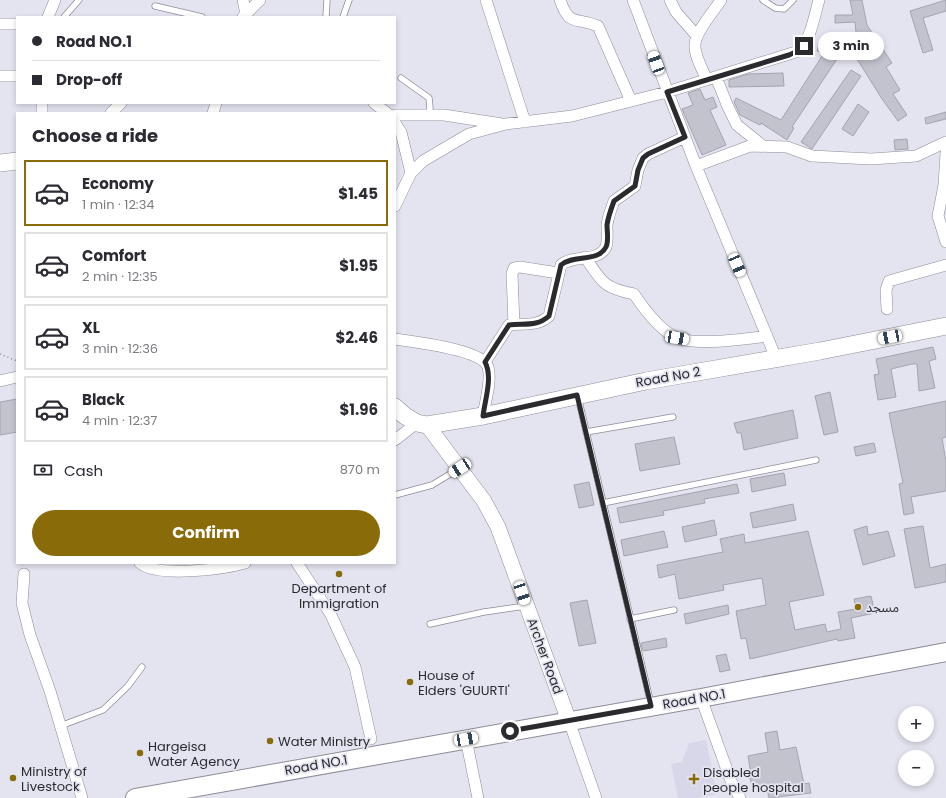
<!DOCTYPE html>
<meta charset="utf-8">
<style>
:root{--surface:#fff;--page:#f7f7f7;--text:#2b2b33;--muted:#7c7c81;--line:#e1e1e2;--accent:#8a6b0a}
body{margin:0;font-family:Poppins,"Noto Sans Arabic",sans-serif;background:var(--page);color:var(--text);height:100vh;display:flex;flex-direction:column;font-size:15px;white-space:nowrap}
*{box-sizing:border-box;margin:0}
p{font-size:13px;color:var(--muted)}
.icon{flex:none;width:22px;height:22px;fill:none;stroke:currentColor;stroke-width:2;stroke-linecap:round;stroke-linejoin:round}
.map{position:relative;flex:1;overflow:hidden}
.panel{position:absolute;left:16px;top:112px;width:380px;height:452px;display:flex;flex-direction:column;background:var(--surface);border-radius:0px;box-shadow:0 2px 6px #0003}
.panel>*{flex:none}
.banner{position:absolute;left:16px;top:16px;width:380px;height:88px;border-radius:0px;box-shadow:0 2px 6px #0003;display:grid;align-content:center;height:88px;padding:0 16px;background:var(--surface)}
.fabs{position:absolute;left:898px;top:706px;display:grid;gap:8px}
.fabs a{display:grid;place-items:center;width:36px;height:36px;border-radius:50%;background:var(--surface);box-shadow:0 2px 6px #0003;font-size:20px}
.end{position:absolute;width:18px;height:18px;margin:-9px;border:5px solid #2a2a2f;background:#fff;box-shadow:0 0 0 2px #fff}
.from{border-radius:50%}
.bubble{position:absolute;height:28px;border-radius:14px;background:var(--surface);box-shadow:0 2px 6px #0003;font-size:13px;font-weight:700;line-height:28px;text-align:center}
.car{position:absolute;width:12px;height:24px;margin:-12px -6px;border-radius:5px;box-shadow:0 0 3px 1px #0007;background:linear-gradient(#fff 24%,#345 0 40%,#fff 0 76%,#345 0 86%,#fff 0)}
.banner b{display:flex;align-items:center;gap:14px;height:38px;font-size:15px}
.banner b+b{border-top:1px solid var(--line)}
.banner i{width:10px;height:10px;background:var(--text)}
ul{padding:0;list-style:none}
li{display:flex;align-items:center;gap:12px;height:66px;margin:0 8px 6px;padding:0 8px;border:2px solid var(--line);border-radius:0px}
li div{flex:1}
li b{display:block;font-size:15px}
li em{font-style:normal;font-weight:700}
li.current{border-color:var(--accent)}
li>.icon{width:36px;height:36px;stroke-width:1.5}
h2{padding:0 16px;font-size:18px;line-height:48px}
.pay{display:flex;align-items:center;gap:10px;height:44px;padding:0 16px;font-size:15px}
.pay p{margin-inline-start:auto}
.cta{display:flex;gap:8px;margin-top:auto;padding:8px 16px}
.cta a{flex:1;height:46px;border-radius:24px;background:var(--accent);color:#fff;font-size:16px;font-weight:700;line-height:46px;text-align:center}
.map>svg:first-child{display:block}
.built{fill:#d8d7ea}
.building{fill:#c3c3ce;stroke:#a4a3af}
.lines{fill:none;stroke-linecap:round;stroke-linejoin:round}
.service-casing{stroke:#8d8c98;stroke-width:7}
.minor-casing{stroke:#8d8c98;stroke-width:12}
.secondary-casing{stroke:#8d8c98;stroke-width:16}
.primary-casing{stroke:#8d8c98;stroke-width:18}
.trunk-casing{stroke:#8d8c98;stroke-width:20}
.path{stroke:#8c8c95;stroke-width:1.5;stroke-dasharray:1 3;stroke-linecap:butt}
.service{stroke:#fff;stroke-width:5.5}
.minor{stroke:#fff;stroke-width:11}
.secondary{stroke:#fff;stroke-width:15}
.primary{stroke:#fff;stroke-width:17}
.trunk{stroke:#fff;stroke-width:18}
.route{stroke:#2a2a2f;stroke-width:5}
.poi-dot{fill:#8a6b0a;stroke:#e4e4f0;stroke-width:1.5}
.labels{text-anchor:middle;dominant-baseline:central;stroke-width:3.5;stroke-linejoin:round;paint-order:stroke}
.street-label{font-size:13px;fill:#2a2a2f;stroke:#e4e4f0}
.poi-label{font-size:13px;fill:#2a2a2f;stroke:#e4e4f0;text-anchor:start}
</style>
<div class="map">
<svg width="946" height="798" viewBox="0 0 946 798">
<rect width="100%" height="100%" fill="#e4e4f0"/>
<path class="built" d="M706 740 717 794 697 798H678L671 764 682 762 689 743Z"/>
<path class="building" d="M850 0H862L867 25 892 63 886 67 900 90 893 94 907 115 898 121 882 99 852 51 864 43 856 32 855 22 835 23V15H853Z
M946 0V11L923 18 933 50 923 53 910 11Z
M819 43 839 56 792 127 794 128 787 140 761 123 760 125 740 115 734 102 736 98 781 120 824 53 817 51Z
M851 70 861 76 812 149 809 147 801 142Z
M783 73 784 86 729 87V80L748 74Z
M700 89 705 100 713 97 717 107 710 110 726 145 702 155 682 109 693 105 688 93Z
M858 104 869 112 853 136 842 129Z
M946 112V119L926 124 925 118Z
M907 139 908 149 895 150 894 140Z
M933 347 936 359 929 361 935 388 919 391 917 364H912L891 369 896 397 878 400 874 375 879 374 876 359Z
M830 392 838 432 824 435 815 396Z
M17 399V432L0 435V402Z
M946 401V437L942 438 946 462V491L911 497 914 513 904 515 899 484 903 483 889 413Z
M793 410 798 438 744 450 741 433H737L734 423Z
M674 437 680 464 640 471 635 444Z
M874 443 876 452 856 456 854 447Z
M784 473 786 485 752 492 750 479Z
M589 482 594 505 579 508 574 485Z
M737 484 739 493 704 499 705 503 663 511 664 515 620 523 617 508Z
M793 504 796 520 753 528 750 513Z
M714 520 717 535 685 542 682 527Z
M867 526 868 535 888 531 895 556 863 565 854 530Z
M923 526 930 568 946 564V582L915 588 904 529Z
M664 531 668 547 624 556 621 540Z
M808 531 824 595 789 602 795 630 825 624 827 632 841 629 838 612 856 609 854 599 871 596 875 613 851 618 855 638 838 641 837 639 750 659 746 638 741 639 736 611 766 605 762 578 723 585 724 590 679 599 675 574 659 578 657 565 723 552 720 539 744 534 745 543Z
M587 600 596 643 579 646 570 603Z
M728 605 729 614 686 624 684 614Z
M666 638 667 647 643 651 641 643Z
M726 654 730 670 720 672 716 656Z
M777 731 780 750 796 747 804 784 809 783 811 793 769 798 766 784 752 786 749 774H751L748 756 768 752 765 733Z"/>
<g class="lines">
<defs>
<path id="service" d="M763 0 775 8 784 9 793 0
M155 6 202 17
M64 17 79 0
M326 17 327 0
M343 17 349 0
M401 78 429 98 430 108 428 114
M578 397 651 704
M586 432 673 417
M395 495 432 485 460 468
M603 503 816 460
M630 619 674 610
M430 624 484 612 526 606
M60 726 103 710 128 686 142 667"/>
<path id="minor" d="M243 0 246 14
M486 0 525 122
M560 0C570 28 575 16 598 26L631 101
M633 0 696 166 776 358
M670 0 676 12 697 36
M48 17 55 0
M243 17 260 0
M0 24H17
M0 76H17
M716 77 728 107 737 125 763 146
M707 80C702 69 694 55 695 44 696 31 714 11 721 0
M42 103V113
M374 103 387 113
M111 113 121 103
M213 113 216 103
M395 115H444L502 124
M395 123 401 132 411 173
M946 153 944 185 938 216 946 242
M696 166 750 146 787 147 812 156 871 159 916 156 946 142
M395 206 411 173 423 161 469 134 506 124 572 116 667 92 799 51C811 39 814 17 819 0
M585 257C602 282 603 288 634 294 644 309 659 330 677 338 697 346 745 339 767 336
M887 309 886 290 889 281 946 265
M514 324 512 274 514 268 520 267 558 273
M395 339C413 342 482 349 488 367 492 381 485 402 483 416
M485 362 509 325C524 323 537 327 549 316L561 265C573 254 598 263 606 247 608 241 607 232 607 225 608 217 611 209 614 201L635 186 638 170 643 158 648 154 685 137
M0 381 17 377
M395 440 417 423
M140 563C158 578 224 569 245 563
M297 563 330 613 355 667 371 739
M24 574 22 603 30 635 50 691 82 798
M701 698 731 781 740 798
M569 721 596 798
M466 739 478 798"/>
<path id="secondary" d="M427 425 484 501 498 527 569 721"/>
<path id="primary" d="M0 163 17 161
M395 407 405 416 417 423 427 425 483 416 646 381 820 351 946 326"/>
<path id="trunk" d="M135 798 701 698 946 652"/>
</defs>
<use href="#service" class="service-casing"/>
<use href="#minor" class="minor-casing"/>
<use href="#secondary" class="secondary-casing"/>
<use href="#primary" class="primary-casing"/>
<use href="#trunk" class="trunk-casing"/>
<path class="path" d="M0 354 17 361"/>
<use href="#service" class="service"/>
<use href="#minor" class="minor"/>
<use href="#secondary" class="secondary"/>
<use href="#primary" class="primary"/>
<use href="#trunk" class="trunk"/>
</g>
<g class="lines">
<path class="route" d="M510 731 651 706 577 395 483 416C485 399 493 377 485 362L509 325C524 323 537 327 549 316L561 265C573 254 598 263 606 247 609 241 607 232 607 225 608 217 611 209 614 201L635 186 638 170 643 158 648 154 685 137 667 92 789 55 798 51 804 46"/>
</g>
<g class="poi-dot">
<circle cx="339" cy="574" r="4"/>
<circle cx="858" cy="607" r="4"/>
<circle cx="410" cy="682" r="4"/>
<circle cx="270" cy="741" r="4"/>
<circle cx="140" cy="753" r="4"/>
<circle cx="13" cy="778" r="4"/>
<path d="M692 773h4v4h4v4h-4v4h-4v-4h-4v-4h4z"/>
</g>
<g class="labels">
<g class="street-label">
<text transform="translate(668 377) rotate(-10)">Road No 2</text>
<text transform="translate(545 656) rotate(70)">Archer Road</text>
<text transform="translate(694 699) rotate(-10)">Road NO.1</text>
<text transform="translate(316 765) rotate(-10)">Road NO.1</text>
</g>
<g class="poi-label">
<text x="339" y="588" text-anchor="middle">Department of<tspan x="339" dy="15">Immigration</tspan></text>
<text x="866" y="607">مسجد</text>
<text x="418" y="675">House of<tspan x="418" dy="15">Elders 'GUURTI'</tspan></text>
<text x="278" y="741">Water Ministry</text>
<text x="148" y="746">Hargeisa<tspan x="148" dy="15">Water Agency</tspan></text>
<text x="21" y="771">Ministry of<tspan x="21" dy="15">Livestock</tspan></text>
<text x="703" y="772">Disabled<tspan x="703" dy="15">people hospital</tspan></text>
</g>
</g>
</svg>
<div class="fabs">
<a>+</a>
<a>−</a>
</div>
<i class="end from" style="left:510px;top:731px"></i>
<i class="end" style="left:804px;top:46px"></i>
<div class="bubble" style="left:818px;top:32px;width:66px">3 min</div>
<i class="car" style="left:656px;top:63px;rotate:340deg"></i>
<i class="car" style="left:737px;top:265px;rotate:157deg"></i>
<i class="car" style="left:890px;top:337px;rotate:259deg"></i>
<i class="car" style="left:677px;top:338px;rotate:100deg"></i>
<i class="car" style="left:460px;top:468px;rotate:237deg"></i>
<i class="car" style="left:522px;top:593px;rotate:161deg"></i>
<i class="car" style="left:466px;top:739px;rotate:80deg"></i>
<div class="banner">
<b><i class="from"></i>Road NO.1</b>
<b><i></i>Drop-off</b>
</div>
<section class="panel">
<h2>Choose a ride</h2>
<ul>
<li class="current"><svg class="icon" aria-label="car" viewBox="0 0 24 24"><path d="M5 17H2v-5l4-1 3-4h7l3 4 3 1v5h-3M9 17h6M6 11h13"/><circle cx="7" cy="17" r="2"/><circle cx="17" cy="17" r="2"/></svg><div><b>Economy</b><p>1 min · 12:34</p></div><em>$1.45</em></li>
<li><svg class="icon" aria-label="car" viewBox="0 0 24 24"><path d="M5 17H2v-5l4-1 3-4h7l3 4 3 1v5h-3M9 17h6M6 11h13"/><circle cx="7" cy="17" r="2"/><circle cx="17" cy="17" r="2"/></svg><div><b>Comfort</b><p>2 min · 12:35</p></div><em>$1.95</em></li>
<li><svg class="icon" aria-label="car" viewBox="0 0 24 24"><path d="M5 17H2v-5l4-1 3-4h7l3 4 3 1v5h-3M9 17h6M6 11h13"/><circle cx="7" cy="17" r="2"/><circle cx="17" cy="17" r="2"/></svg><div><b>XL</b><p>3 min · 12:36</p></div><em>$2.46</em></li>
<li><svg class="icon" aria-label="car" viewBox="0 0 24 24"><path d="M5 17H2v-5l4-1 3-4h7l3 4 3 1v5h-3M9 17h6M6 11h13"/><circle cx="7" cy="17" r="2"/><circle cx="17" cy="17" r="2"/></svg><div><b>Black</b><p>4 min · 12:37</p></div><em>$1.96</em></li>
</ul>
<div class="pay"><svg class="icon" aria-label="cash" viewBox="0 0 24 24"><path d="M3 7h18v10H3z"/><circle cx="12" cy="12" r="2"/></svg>Cash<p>870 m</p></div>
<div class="cta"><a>Confirm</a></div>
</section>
</div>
